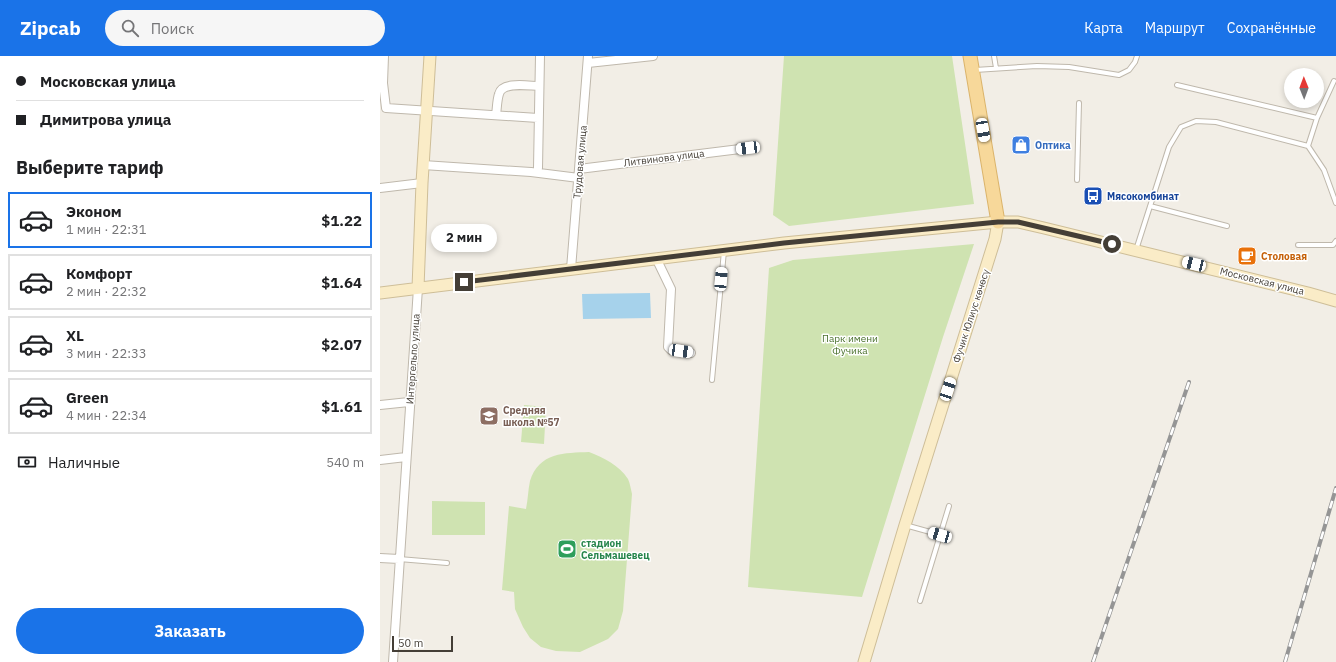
<!DOCTYPE html>
<html lang="ru">
<meta charset="utf-8">
<style>
:root{--surface:#fff;--page:#f6f6f6;--text:#202124;--muted:#757577;--line:#e0e0e0;--accent:#1a73e8}
body{margin:0;font-family:"IBM Plex Sans",sans-serif;background:var(--page);color:var(--text);height:100vh;display:flex;flex-direction:column;font-size:15px;white-space:nowrap}
*{box-sizing:border-box;margin:0}
p{font-size:13px;color:var(--muted)}
.icon{flex:none;width:22px;height:22px;fill:none;stroke:currentColor;stroke-width:2;stroke-linecap:round;stroke-linejoin:round}
.map{position:relative;flex:1;overflow:hidden}
.drawer{display:flex;flex-direction:column;background:var(--surface);width:380px}
.drawer>*{flex:none}
.guide{display:grid;align-content:center;height:88px;padding:0 16px;background:var(--surface)}
.needle{width:26px;rotate:359deg}
.controls{position:absolute;left:904px;top:12px;display:grid;gap:8px}
.controls a{display:grid;place-items:center;width:40px;height:40px;border-radius:50%;background:var(--surface);box-shadow:0 2px 6px #0003;font-size:20px}
.scale{position:absolute;left:12px;bottom:10px;width:61px;box-sizing:border-box;padding-left:4px;border:2px solid #443e36;border-top:0;font-size:11px;line-height:14px;white-space:nowrap;color:#443e36;-webkit-text-stroke:3px #fff;paint-order:stroke}
.end{position:absolute;width:18px;height:18px;margin:-9px;border:5px solid #443e36;background:#fff;box-shadow:0 0 0 2px #fff}
.from{border-radius:50%}
.bubble{position:absolute;height:28px;border-radius:14px;background:var(--surface);box-shadow:0 2px 6px #0003;font-size:13px;font-weight:700;line-height:28px;text-align:center}
.car{position:absolute;width:12px;height:24px;margin:-12px -6px;border-radius:5px;box-shadow:0 0 3px 1px #0007;background:linear-gradient(#fff 24%,#345 0 40%,#fff 0 76%,#345 0 86%,#fff 0)}
.guide b{display:flex;align-items:center;gap:14px;height:38px;font-size:15px}
.guide b+b{border-top:1px solid var(--line)}
.guide i{width:10px;height:10px;background:var(--text)}
ul{padding:0;list-style:none}
li{display:flex;align-items:center;gap:12px;height:56px;margin:0 8px 6px;padding:0 8px;border:2px solid var(--line);border-radius:0px}
li div{flex:1}
li b{display:block;font-size:15px}
li em{font-style:normal;font-weight:700}
li.on{border-color:var(--accent)}
li>.icon{width:36px;height:36px;stroke-width:1.5}
h2{padding:0 16px;font-size:18px;line-height:48px}
.pay{display:flex;align-items:center;gap:10px;height:44px;padding:0 16px;font-size:15px}
.pay p{margin-inline-start:auto}
.button{display:flex;gap:8px;margin-top:auto;padding:8px 16px}
.button a{flex:1;height:46px;border-radius:24px;background:var(--accent);color:#fff;font-size:16px;font-weight:700;line-height:46px;text-align:center}
header{display:flex;align-items:center;gap:24px;box-sizing:border-box;height:56px;padding:0 20px;background:var(--accent);color:#fff}
header strong{font-size:19px}
nav{display:flex;gap:22px;margin-inline-start:auto;font-size:14px}
.search{width:280px;height:36px;background:var(--page);display:flex;align-items:center;gap:10px;box-sizing:border-box;padding:0 14px;border-radius:22px;color:var(--muted);font-size:15px}
main{display:flex;flex:1;min-height:0}
.map>svg:first-child{display:block}
.green{fill:#cfe3b1}
.water{fill:#a6d2eb}
.lines{fill:none;stroke-linecap:round;stroke-linejoin:round}
.lane-casing{stroke:#bfb8ac;stroke-width:6}
.street-casing{stroke:#bfb8ac;stroke-width:10}
.secondary-casing{stroke:#cebe98;stroke-width:13}
.primary-casing{stroke:#dbb46b;stroke-width:15}
.lane{stroke:#fff;stroke-width:4}
.street{stroke:#fff;stroke-width:8}
.secondary{stroke:#faecc7;stroke-width:11}
.primary{stroke:#f7d89a;stroke-width:13}
.rail-casing{stroke:#959595;stroke-width:4}
.rail{stroke:#fff;stroke-width:2.5;stroke-dasharray:8;stroke-linecap:butt}
.route{stroke:#443e36;stroke-width:5}
.labels{text-anchor:middle;dominant-baseline:central;stroke-width:3;stroke-linejoin:round;paint-order:stroke}
.shop-label{font-size:10px;font-weight:bold;fill:#366cbe;stroke:#fff;text-anchor:start}
.street-label{font-size:10px;fill:#443e36;stroke:#fff}
.transit-label{font-size:10px;font-weight:bold;fill:#164399;stroke:#fff;text-anchor:start}
.food-label{font-size:10px;font-weight:bold;fill:#c56008;stroke:#fff;text-anchor:start}
.park-label{font-size:10px;fill:#4a712d;stroke:#fff}
.education-label{font-size:10px;font-weight:bold;fill:#785e54;stroke:#fff;text-anchor:start}
.leisure-label{font-size:10px;font-weight:bold;fill:#27864d;stroke:#fff;text-anchor:start}
</style>
<header>
<strong>Zipcab</strong>
<div class="search"><svg class="icon" aria-label="search" viewBox="0 0 24 24"><circle cx="10" cy="10" r="6"/><path d="M15 15l6 6"/></svg>Поиск</div>
<nav><a>Карта</a><a>Маршрут</a><a>Сохранённые</a></nav>
</header>
<main>
<section class="drawer">
<div class="guide">
<b><i class="from"></i>Московская улица</b>
<b><i></i>Димитрова улица</b>
</div>
<h2>Выберите тариф</h2>
<ul>
<li class="on"><svg class="icon" aria-label="car" viewBox="0 0 24 24"><path d="M5 17H2v-5l4-1 3-4h7l3 4 3 1v5h-3M9 17h6M6 11h13"/><circle cx="7" cy="17" r="2"/><circle cx="17" cy="17" r="2"/></svg><div><b>Эконом</b><p>1 мин · 22:31</p></div><em>$1.22</em></li>
<li><svg class="icon" aria-label="car" viewBox="0 0 24 24"><path d="M5 17H2v-5l4-1 3-4h7l3 4 3 1v5h-3M9 17h6M6 11h13"/><circle cx="7" cy="17" r="2"/><circle cx="17" cy="17" r="2"/></svg><div><b>Комфорт</b><p>2 мин · 22:32</p></div><em>$1.64</em></li>
<li><svg class="icon" aria-label="car" viewBox="0 0 24 24"><path d="M5 17H2v-5l4-1 3-4h7l3 4 3 1v5h-3M9 17h6M6 11h13"/><circle cx="7" cy="17" r="2"/><circle cx="17" cy="17" r="2"/></svg><div><b>XL</b><p>3 мин · 22:33</p></div><em>$2.07</em></li>
<li><svg class="icon" aria-label="car" viewBox="0 0 24 24"><path d="M5 17H2v-5l4-1 3-4h7l3 4 3 1v5h-3M9 17h6M6 11h13"/><circle cx="7" cy="17" r="2"/><circle cx="17" cy="17" r="2"/></svg><div><b>Green</b><p>4 мин · 22:34</p></div><em>$1.61</em></li>
</ul>
<div class="pay"><svg class="icon" aria-label="cash" viewBox="0 0 24 24"><path d="M3 7h18v10H3z"/><circle cx="12" cy="12" r="2"/></svg>Наличные<p>540 m</p></div>
<div class="button"><a>Заказать</a></div>
</section>
<div class="map">
<svg width="956" height="606" viewBox="0 0 956 606">
<rect width="100%" height="100%" fill="#f2eee6"/>
<path class="green" d="M404 0H572L594 148 409 170 393 159Z
M594 188 563 281 482 541 368 531 389 212 413 204Z
M144 349 166 351 164 388 141 386Z
M209 396C224 402 239 409 248 423 250 427 251 434 252 438L243 555 238 573 228 583 200 596 176 595 161 591 150 582 143 571 135 553 134 536 122 534 129 450 146 453C148 443 148 434 150 425 159 396 185 397 209 396Z
M52 445 105 446V479H52Z"/>
<path class="water" d="M270 237 271 262 203 263 202 238Z"/>
<g class="lines">
<defs>
<path id="lane" d="M614 0 616 12
M595 14 657 10 689 11 739 19 749 14 755 6 757 0
M797 29 937 62
M928 90 937 62 954 25
M697 124 699 47
M770 150 847 170
M918 189H953L956 185
M756 194 789 91 801 71 816 65 836 66 928 90 944 114 956 147
M332 324 344 195
M525 469 561 479
M19 503 67 507
M540 545 569 450"/>
<path id="street" d="M4 0 3 27 6 52 158 62
M208 7 273 0
M116 59C117 52 117 44 119 38 122 25 149 30 159 30
M43 109 151 116 199 122
M158 112 160 0
M199 113 368 92
M0 132 42 127
M276 202 291 233 288 291 291 294 311 297
M191 213 208 0
M0 349 29 346
M0 404 26 401
M0 502 19 503
M13 606 38 232"/>
<path id="secondary" d="M38 232 42 127 50 0
M0 237 404 187 618 166H638L664 172 928 237 956 245
M484 606 525 469 615 183 618 166"/>
<path id="primary" d="M590 0 618 166"/>
</defs>
<use href="#lane" class="lane-casing"/>
<use href="#street" class="street-casing"/>
<use href="#secondary" class="secondary-casing"/>
<use href="#primary" class="primary-casing"/>
<use href="#lane" class="lane"/>
<use href="#street" class="street"/>
<use href="#secondary" class="secondary"/>
<use href="#primary" class="primary"/>
<defs>
<path id="rail" d="M713 606 809 326
M905 606 956 432"/>
</defs>
<use href="#rail" class="rail-casing"/>
<use href="#rail" class="rail"/>
</g>
<g class="lines">
<path class="route" d="M84 226 404 187 618 166H638L732 188"/>
</g>
<defs>
<symbol id="shop-square" viewBox="-11 -11 22 22"><rect x="-9" y="-9" width="18" height="18" rx="4" fill="#3f7fe0" stroke="#fff"/><path d="M-5-2.5h2.3a2.7 3.5 0 0 1 5.4 0H5L5.5 6h-11ZM-1.5-2.5h3a1.5 2.3 0 0 0-3 0Z" fill="#fff"/></symbol>
<symbol id="bus-square" viewBox="-11 -11 22 22"><rect x="-9" y="-9" width="18" height="18" rx="4" fill="#1a4fb4" stroke="#fff"/><path d="M-5-6H5V4H4V6H2V4H-2V6H-4V4H-5ZM-3.5-4V0h7V-4ZM-3.5 1.2v1.5H-2V1.2ZM2 1.2v1.5H3.5V1.2Z" fill="#fff"/></symbol>
<symbol id="cafe-square" viewBox="-11 -11 22 22"><rect x="-9" y="-9" width="18" height="18" rx="4" fill="#e8710a" stroke="#fff"/><path d="M-5.5-4.5H6V0H3Q3 3.5 0 3.5H-2.5Q-5.5 3.5-5.5 0ZM3-3.2v2h1.7v-2ZM-6 4.5H4V6H-6Z" fill="#fff"/></symbol>
<symbol id="school-square" viewBox="-11 -11 22 22"><rect x="-9" y="-9" width="18" height="18" rx="4" fill="#8d6e63" stroke="#fff"/><path d="M0-5L7-2L0 1L-7-2ZM-4 1L0 2.5L4 1V4Q0 6-4 4Z" fill="#fff"/></symbol>
<symbol id="stadium-square" viewBox="-11 -11 22 22"><rect x="-9" y="-9" width="18" height="18" rx="4" fill="#2e9e5b" stroke="#fff"/><path d="M0-5a6.5 5 0 1 0 0 10a6.5 5 0 1 0 0-10ZM-3.5-1.8h7v3.6h-7Z" fill="#fff"/></symbol>
</defs>
<g fill-rule="evenodd">
<use href="#shop-square" x="630" y="78" width="22" height="22"/>
<use href="#bus-square" x="702" y="129" width="22" height="22"/>
<use href="#cafe-square" x="856" y="189" width="22" height="22"/>
<use href="#school-square" x="98" y="349" width="22" height="22"/>
<use href="#stadium-square" x="176" y="482" width="22" height="22"/>
</g>
<g class="labels">
<g class="shop-label">
<text x="655" y="89">Оптика</text>
</g>
<g class="street-label">
<text transform="translate(284 102) rotate(-7)">Литвинова улица</text>
<text transform="translate(200 106) rotate(-85)">Трудовая улица</text>
<text transform="translate(882 225) rotate(14)">Московская улица</text>
<text transform="translate(591 260) rotate(-72)">Фучик Юлиус көчөсү</text>
<text transform="translate(33 303) rotate(-86)">Интергельпо улица</text>
</g>
<g class="transit-label">
<text x="727" y="140">Мясокомбинат</text>
</g>
<g class="food-label">
<text x="881" y="200">Столовая</text>
</g>
<g class="park-label">
<text x="470" y="282">Парк имени<tspan x="470" dy="12">Фучика</tspan></text>
</g>
<g class="education-label">
<text x="123" y="354">Средняя<tspan x="123" dy="12">школа №57</tspan></text>
</g>
<g class="leisure-label">
<text x="201" y="487">стадион<tspan x="201" dy="12">Сельмашевец</tspan></text>
</g>
</g>
</svg>
<div class="controls">
<a><svg class="needle" viewBox="-14 -14 28 28"><path d="M0-13l5 13h-10z" fill="#e53935"/><path d="M0 13l5-13h-10z" fill="#757577"/></svg></a>
</div>
<div class="scale">50 m</div>
<i class="end from" style="left:732px;top:188px"></i>
<i class="end" style="left:84px;top:226px"></i>
<div class="bubble" style="left:51px;top:168px;width:66px">2 мин</div>
<i class="car" style="left:603px;top:74px;rotate:170deg"></i>
<i class="car" style="left:368px;top:92px;rotate:263deg"></i>
<i class="car" style="left:814px;top:208px;rotate:284deg"></i>
<i class="car" style="left:341px;top:223px;rotate:5deg"></i>
<i class="car" style="left:301px;top:295px;rotate:98deg"></i>
<i class="car" style="left:568px;top:333px;rotate:18deg"></i>
<i class="car" style="left:560px;top:479px;rotate:286deg"></i>
</div>
</main>
